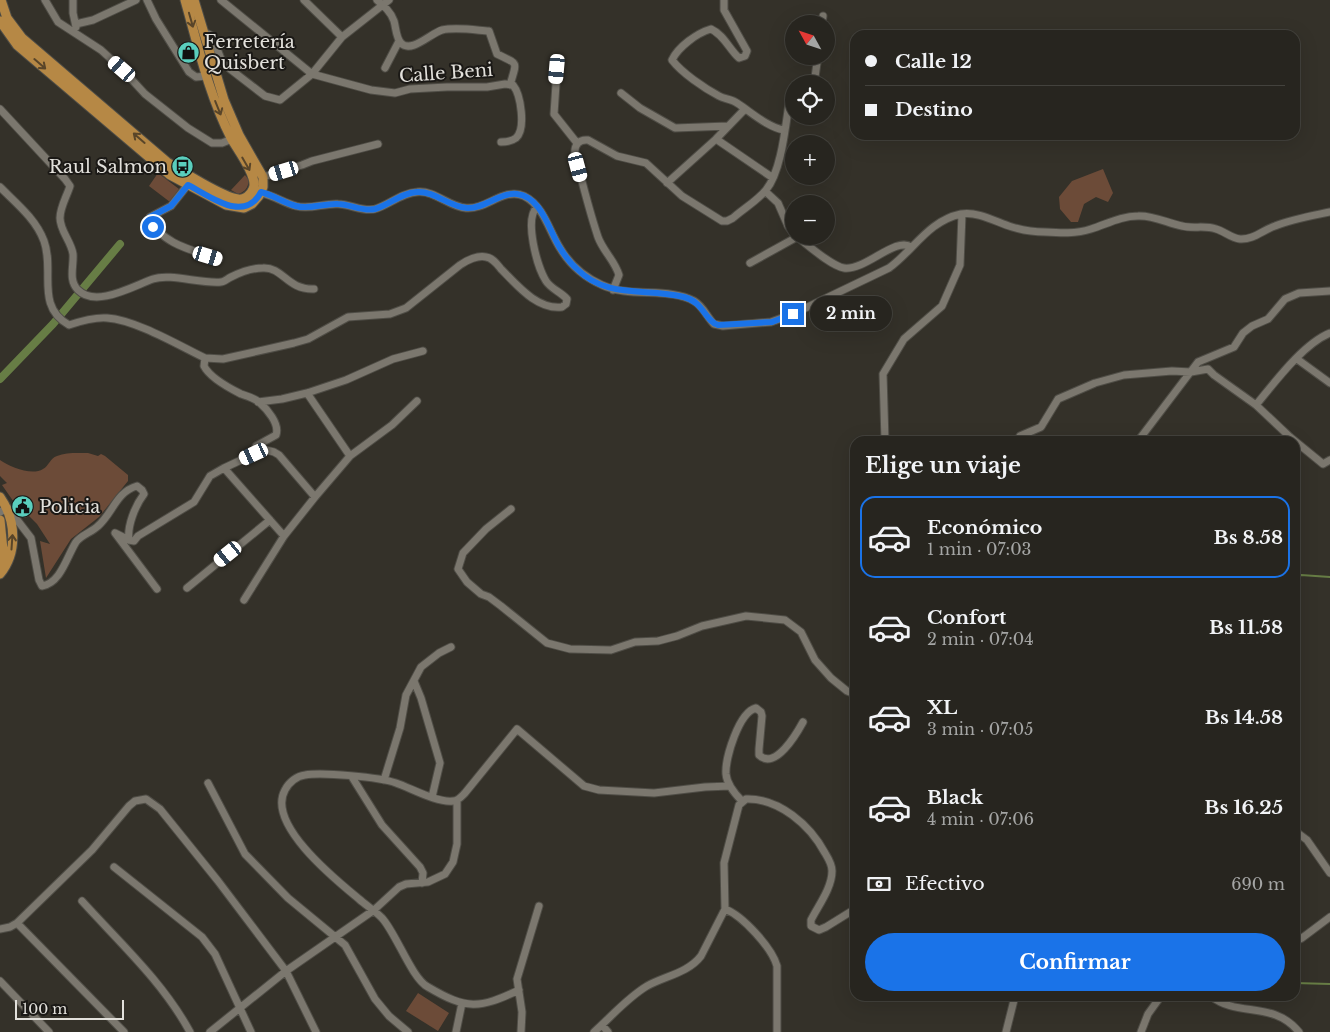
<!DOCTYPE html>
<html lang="es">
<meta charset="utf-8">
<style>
:root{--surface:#27251f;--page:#33312c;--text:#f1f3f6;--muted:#a4a5a4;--line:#43423d;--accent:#1a73e8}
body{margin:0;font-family:"Libre Baskerville",serif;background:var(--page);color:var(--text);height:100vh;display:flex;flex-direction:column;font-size:19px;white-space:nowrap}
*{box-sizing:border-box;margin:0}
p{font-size:16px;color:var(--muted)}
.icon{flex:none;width:28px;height:28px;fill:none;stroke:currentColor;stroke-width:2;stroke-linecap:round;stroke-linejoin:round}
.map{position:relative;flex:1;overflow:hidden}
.sheet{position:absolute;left:850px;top:436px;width:450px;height:565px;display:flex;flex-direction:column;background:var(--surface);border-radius:15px;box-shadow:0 5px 20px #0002,0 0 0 1px var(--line)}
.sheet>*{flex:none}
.guide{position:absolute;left:850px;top:30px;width:450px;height:110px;border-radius:15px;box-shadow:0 5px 20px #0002,0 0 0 1px var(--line);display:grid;align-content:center;height:110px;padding:0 15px;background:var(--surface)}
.needle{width:32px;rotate:310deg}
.buttons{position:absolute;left:785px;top:15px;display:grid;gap:10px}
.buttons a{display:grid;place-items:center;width:50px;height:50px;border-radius:50%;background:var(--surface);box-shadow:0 5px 20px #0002,0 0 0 1px var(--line);font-size:25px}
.scale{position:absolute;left:15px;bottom:12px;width:109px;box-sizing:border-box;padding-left:5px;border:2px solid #e2e0db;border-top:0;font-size:14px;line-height:18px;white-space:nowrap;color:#e2e0db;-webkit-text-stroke:4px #1b1916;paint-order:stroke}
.end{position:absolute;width:22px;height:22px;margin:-11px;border:6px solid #1a73e8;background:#fff;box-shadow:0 0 0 2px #fff}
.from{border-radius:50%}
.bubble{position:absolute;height:35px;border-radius:18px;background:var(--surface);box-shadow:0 5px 20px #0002,0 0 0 1px var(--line);font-size:16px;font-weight:800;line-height:35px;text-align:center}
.car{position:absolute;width:15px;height:30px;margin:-15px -8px;border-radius:6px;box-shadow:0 0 4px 1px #0007;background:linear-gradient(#fff 24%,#345 0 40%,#fff 0 76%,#345 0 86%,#fff 0)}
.guide b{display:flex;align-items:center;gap:18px;height:48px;font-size:19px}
.guide b+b{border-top:1px solid var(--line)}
.guide i{width:12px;height:12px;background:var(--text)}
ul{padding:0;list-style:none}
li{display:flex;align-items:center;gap:15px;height:82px;margin:0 10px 8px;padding:0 5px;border:2px solid transparent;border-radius:15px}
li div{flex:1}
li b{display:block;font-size:19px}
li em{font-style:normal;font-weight:800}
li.active{border-color:var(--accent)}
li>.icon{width:45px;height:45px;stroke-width:1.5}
h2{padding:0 15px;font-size:22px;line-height:60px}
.pay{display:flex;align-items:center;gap:12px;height:55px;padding:0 15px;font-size:19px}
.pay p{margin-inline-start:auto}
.cta{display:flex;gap:10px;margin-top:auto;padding:10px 15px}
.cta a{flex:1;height:58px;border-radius:30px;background:var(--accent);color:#fff;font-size:20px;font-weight:800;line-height:58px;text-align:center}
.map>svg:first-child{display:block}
.green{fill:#6c4b38}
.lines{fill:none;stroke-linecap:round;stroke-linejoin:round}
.stream{stroke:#677d45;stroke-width:2}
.canal{stroke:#677d45;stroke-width:8}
.minor-casing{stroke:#4f4d46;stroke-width:9}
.major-casing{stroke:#4f4d46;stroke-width:11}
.minor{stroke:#7b776e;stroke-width:7}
.major{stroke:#b68845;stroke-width:9}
.oneway{stroke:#594529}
.route{stroke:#1a73e8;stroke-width:6}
.labels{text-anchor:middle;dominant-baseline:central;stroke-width:4;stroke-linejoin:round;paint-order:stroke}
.poi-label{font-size:18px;fill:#e2e0db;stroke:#1b1916;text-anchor:start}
.street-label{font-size:18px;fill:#e2e0db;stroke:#1b1916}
</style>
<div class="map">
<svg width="1330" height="1032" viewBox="0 0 1330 1032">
<rect width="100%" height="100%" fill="#343129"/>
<path class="green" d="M1103 169 1113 193 1108 202 1096 197 1084 204 1078 222H1071L1060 209 1059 197 1072 181Z
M158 173 179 189 170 202 149 186Z
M245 175 249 180C248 188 245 192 238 194L231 190Z
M88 453 98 456 101 454 105 456 128 475V481L99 517 71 539 46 578 40 541 50 544 37 524 29 516 25 518 2 485 7 483 0 476V460C10 467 32 476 43 469 49 466 50 458 57 456 66 452 79 453 88 453Z
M418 993 449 1013 438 1031 406 1011Z"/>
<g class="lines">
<path class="stream" d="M1295 577 1301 575 1330 577
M1295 983 1330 984"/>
<path class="canal" d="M0 379 53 324 120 244"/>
<defs>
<path id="minor" d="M45 0 58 22 101 50 122 69 145 94 188 128 212 143H222L232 139
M73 0V13L76 27
M147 0 156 19 189 72 196 77 207 76
M221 0 312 74 371 90 395 93 410 89 447 87H487L505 84 513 85C521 95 526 129 516 138 512 141 506 142 501 142
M304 0 342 37
M377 0C384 6 391 12 394 21 396 28 396 38 401 43 411 54 431 33 442 30 456 27 475 30 489 31L497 54C519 65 517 60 510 85
M724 0V10L747 51 745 56 739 58C729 49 724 35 711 29 697 33 678 47 672 60 682 73 704 88 719 96 724 99 732 99 737 103 751 112 767 127 784 130
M76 24 93 20 136 0
M822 24 823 16
M205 38 208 34 212 36 221 59 230 69 265 96 280 100 312 74 342 37 389 0
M385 68 399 41
M557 69 554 114 577 143
M814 84 818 56
M621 93 640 108 675 128 728 126
M0 109 65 179 70 186C67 196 60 207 60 218 60 231 71 241 73 254 74 266 68 280 78 290 96 308 133 286 153 279 170 273 201 284 221 282 224 282 227 279 231 277 241 272 252 268 263 268 283 267 287 290 314 289
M716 139 773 178
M263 177 302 165 312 161 378 144
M190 182 171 206 150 217C159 244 195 251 219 259
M667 183 716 139 745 109
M0 187C16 203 36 219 44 241 55 271 35 306 69 325 81 321 94 317 107 318 136 320 178 345 205 358L204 366C210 378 229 388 241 394 247 396 254 398 259 402 267 409 280 424 276 435L256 446 254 454
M765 191 778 203 788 226 794 234
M261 193C273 195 284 203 296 206 310 210 324 203 338 204 350 204 363 212 375 209 389 205 401 193 417 192 435 190 449 207 466 208 486 210 504 187 524 196 544 206 549 231 560 248 570 265 584 277 602 285 629 298 669 287 694 301 703 306 707 317 714 324L723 326 771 322 793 314 889 268C914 250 928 221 961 214 978 211 996 222 1012 227 1022 230 1035 232 1045 232 1060 233 1076 234 1091 229 1107 224 1121 216 1138 216 1153 215 1167 223 1182 226 1193 229 1205 225 1216 229 1224 231 1231 238 1240 239 1253 240 1263 230 1275 226 1293 219 1311 216 1330 212
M796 236C808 245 831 266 844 268 865 271 896 236 911 247
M750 263 797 237
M613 290 619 275C615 261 603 251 598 237 589 210 582 182 575 154 574 145 579 139 588 140L617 156 646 163 682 196 722 221H727L733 218C743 209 757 201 766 190 783 169 786 118 791 91L794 92
M205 358 223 359 294 343 308 339 348 317 390 314 406 308 460 265C467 260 478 255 486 257 493 258 497 264 501 269 517 285 537 310 562 307L566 304 567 299C561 292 551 289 546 281 537 267 524 219 537 207
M1297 359 1330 383
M307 393 350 456
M258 402 282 399 307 393 346 380 393 359 423 351
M1256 405C1275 382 1303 344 1330 333
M885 441 883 374 904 339 942 306 960 265 962 214
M1017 441 1020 436 1041 427 1058 399 1095 383 1124 375 1172 371 1191 372 1208 369 1214 375 1256 405 1290 437 1323 464 1330 460
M1138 441 1198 362 1234 347 1243 333 1252 326 1268 319 1285 299 1299 293 1330 291
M224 468 284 536
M855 486V491
M511 509 486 529 463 553 458 569 467 582 481 594 489 597 501 606 547 643 570 649 611 650 635 642 658 641 677 636 702 626 746 616 785 620 801 632 815 660 831 678 847 691 855 694
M0 512 8 508 31 538 39 580 42 586C61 583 67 556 76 542 81 535 92 532 98 526 113 513 116 492 137 486L142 490 144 494C135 506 127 526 129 540L134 541 138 536 194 502 210 476 224 468 254 454 266 450 274 452 279 455 315 497
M129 540 115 533 157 589
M187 588 270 520
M244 600 284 536 315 497 350 456 392 425 417 401
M414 681 421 698 440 763 432 797
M352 777 382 825 420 867 423 873 422 883
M384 780 400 728 406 695 421 667 439 653 451 647
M208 783 245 854 288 898 345 945 375 999 389 1016 408 1032
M742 801C735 794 727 785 726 774 725 758 739 712 756 708L761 712 762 716 759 749V755C775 771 797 733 803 722
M1295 831 1307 840 1330 873
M114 867 202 937 215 954 251 1032
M82 901C120 943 163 982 190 1032
M725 909C743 916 772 948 777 966V1032
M17 923 124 1032
M0 929 10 927 17 923 92 850 129 806 135 801 146 799 160 809 218 881 286 971 316 1032
M1295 941 1302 938 1330 917
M0 981 49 1032
M519 990C479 1009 467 1010 428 987 412 979 396 933 382 918 375 911 367 906 359 899 336 880 266 824 285 790 289 782 297 776 305 775 322 772 379 777 396 783 411 788 437 803 453 801 458 801 462 796 465 793L517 729 584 786 599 790 654 793 705 787 730 786
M1211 996C1238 1018 1273 1000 1299 1032
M602 1025 608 1032
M210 1032 286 971 374 910 399 887 406 884 428 882 445 874 453 862 457 844V800
M456 1032 462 1003
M521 1032 522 1012 517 979 539 906
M594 1032C612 1016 627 998 647 986 665 976 688 973 701 956L725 909 724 863 739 805 746 799C779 798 810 825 825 853 828 858 832 864 832 871 832 888 818 906 811 920V926L819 930 826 927 855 909
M1006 1032 1015 996
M1141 1032 1148 1014 1161 996"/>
<path id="major" d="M1 0 7 18 22 38 167 162C181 171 223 197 238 199 244 200 251 195 253 189 259 177 237 149 231 138 209 95 198 46 185 0
M0 21 17 45 170 175 226 205 244 208 252 204 259 196 263 187V177L239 135 224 100 194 0
M0 497C16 520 18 552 0 574
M0 520 3 550 0 570"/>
</defs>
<use href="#minor" class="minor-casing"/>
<use href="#major" class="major-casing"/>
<use href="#minor" class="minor"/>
<use href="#major" class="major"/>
</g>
<defs><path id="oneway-shaft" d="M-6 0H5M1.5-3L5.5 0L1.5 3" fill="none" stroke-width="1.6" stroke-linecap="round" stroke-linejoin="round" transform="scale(1.25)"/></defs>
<g class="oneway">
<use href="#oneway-shaft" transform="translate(191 20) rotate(74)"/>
<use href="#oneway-shaft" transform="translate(40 64) rotate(41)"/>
<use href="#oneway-shaft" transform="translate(218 108) rotate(68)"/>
<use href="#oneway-shaft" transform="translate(139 138) rotate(-139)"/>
<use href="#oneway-shaft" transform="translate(246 164) rotate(60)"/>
<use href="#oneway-shaft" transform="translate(12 542) rotate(-86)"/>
</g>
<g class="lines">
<path class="route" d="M153 227 150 217 171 206 188 185C210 196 244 224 261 192 273 195 284 203 296 206 310 210 324 203 338 204 350 204 363 212 375 209 389 205 401 193 417 192 435 191 449 207 467 208 484 209 500 192 517 194 542 197 549 231 560 248 565 256 570 263 577 269 608 300 646 287 684 297 704 302 704 320 718 325L772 322 793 314"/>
</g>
<defs>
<symbol id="shop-disc" viewBox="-11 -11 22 22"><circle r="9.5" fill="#5acebd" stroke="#1b1916"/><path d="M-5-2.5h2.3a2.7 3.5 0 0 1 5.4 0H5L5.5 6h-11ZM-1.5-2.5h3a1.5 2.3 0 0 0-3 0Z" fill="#111"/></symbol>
<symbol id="bus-disc" viewBox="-11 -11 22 22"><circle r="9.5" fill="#5acebd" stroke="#1b1916"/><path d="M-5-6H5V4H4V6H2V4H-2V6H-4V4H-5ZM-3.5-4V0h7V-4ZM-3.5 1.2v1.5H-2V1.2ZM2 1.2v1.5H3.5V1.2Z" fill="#111"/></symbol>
<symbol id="civic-disc" viewBox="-11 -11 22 22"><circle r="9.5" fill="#5acebd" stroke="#1b1916"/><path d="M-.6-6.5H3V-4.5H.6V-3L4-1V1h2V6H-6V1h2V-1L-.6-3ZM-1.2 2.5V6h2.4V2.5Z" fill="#111"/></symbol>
</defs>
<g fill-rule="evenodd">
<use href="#shop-disc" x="176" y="40" width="25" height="25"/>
<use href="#bus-disc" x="170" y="154" width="25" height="25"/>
<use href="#civic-disc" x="10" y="494" width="25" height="25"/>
</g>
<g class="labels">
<g class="poi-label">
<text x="204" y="42">Ferretería<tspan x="204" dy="21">Quisbert</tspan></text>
<text x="167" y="167" text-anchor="end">Raul Salmon</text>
<text x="39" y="507">Policia</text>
</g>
<g class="street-label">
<text transform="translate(446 73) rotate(-4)">Calle Beni</text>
</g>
</g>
</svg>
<div class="buttons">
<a><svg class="needle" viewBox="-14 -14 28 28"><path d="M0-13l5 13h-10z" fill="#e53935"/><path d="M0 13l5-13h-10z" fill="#a4a5a4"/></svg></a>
<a><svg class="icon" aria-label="locate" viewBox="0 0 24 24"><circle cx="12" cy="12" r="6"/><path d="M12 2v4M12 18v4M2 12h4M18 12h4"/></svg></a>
<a>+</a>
<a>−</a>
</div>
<div class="scale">100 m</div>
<i class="end from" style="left:153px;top:227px"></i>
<i class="end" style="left:793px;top:314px"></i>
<div class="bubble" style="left:810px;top:296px;width:82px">2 min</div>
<i class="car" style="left:122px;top:69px;rotate:311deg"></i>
<i class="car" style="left:557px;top:69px;rotate:185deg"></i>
<i class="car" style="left:578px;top:167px;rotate:165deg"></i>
<i class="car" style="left:284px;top:171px;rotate:253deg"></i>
<i class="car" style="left:208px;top:256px;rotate:107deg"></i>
<i class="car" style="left:254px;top:454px;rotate:245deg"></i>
<i class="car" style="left:228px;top:554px;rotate:231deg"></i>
<div class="guide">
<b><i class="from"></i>Calle 12</b>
<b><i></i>Destino</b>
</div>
<section class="sheet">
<h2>Elige un viaje</h2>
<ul>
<li class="active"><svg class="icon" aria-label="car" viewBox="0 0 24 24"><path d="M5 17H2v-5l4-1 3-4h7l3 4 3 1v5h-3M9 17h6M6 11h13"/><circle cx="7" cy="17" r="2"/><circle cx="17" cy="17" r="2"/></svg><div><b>Económico</b><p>1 min · 07:03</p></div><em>Bs 8.58</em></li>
<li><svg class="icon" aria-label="car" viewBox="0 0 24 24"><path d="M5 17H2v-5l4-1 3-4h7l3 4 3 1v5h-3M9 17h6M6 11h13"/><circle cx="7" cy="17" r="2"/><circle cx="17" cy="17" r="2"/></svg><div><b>Confort</b><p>2 min · 07:04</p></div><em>Bs 11.58</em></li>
<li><svg class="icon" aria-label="car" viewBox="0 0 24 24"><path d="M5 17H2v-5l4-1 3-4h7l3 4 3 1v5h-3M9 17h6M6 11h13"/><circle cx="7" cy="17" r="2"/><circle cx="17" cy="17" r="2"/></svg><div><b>XL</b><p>3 min · 07:05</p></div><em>Bs 14.58</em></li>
<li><svg class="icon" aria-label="car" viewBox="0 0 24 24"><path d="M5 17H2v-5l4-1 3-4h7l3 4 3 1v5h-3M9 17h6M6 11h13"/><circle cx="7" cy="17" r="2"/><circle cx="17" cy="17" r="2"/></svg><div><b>Black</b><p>4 min · 07:06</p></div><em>Bs 16.25</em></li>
</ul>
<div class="pay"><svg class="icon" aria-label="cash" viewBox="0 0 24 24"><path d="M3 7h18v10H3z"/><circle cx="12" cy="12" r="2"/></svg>Efectivo<p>690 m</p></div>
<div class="cta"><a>Confirmar</a></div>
</section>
</div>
